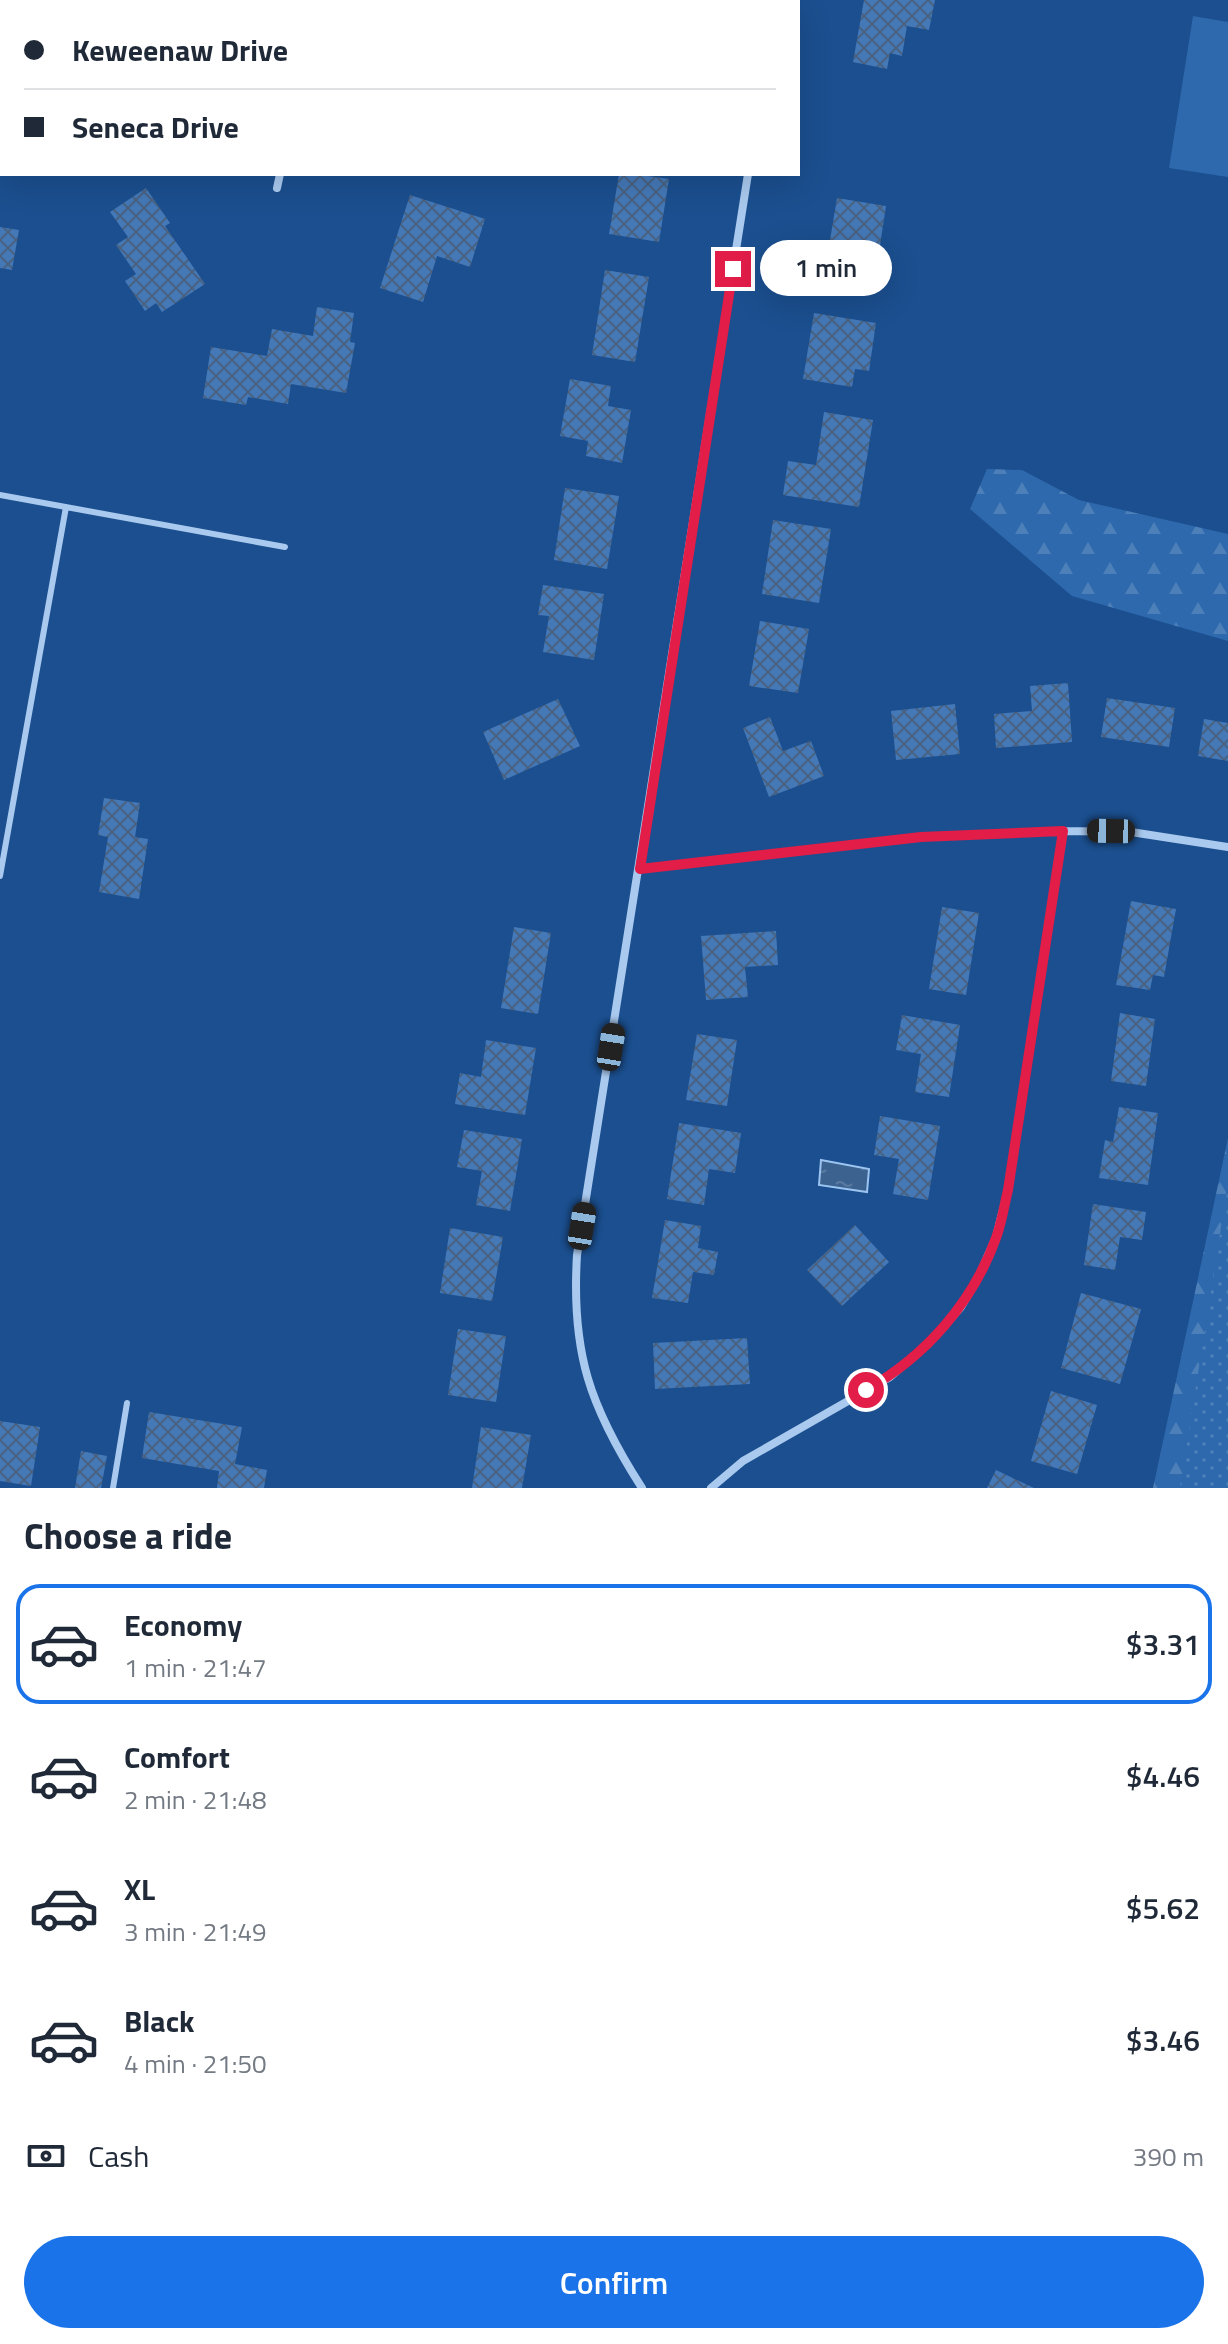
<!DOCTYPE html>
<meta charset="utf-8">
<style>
:root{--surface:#fff;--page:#f6f6f7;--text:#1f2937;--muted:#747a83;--line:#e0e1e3;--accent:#1a73e8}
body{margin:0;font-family:"Titillium Web",sans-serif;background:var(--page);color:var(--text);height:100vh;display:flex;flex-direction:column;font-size:30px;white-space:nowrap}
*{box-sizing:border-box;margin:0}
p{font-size:26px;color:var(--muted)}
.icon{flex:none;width:44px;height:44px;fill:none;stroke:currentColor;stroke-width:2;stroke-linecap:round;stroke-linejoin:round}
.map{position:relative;height:1488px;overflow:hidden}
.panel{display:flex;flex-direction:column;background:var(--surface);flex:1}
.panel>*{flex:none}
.guide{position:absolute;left:0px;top:0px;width:800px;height:176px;box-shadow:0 8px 32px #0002;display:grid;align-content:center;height:176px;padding:0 24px;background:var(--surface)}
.end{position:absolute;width:36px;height:36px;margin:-18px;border:10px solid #e11d48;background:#fff;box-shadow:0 0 0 4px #fff}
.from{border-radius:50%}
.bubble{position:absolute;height:56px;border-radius:28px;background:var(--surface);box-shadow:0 8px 32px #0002;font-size:26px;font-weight:600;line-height:56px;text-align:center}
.car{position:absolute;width:24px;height:48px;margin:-24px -12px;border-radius:10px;box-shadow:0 0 6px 2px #0007;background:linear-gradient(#222 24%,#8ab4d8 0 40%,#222 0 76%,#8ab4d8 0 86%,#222 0)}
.guide b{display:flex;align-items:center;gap:28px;height:76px;font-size:30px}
.guide b+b{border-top:2px solid var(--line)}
.guide i{width:20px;height:20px;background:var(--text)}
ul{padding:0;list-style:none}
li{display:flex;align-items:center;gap:24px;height:120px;margin:0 16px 12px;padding:0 8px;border:4px solid transparent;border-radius:24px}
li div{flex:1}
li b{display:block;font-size:30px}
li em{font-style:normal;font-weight:600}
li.on{border-color:var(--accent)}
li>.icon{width:72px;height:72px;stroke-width:1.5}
h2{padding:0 24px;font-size:36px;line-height:96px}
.pay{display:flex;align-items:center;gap:20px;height:88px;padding:0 24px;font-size:30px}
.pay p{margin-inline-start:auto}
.cta{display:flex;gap:16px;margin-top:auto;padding:16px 24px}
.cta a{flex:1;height:92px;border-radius:48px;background:var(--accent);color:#fff;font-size:32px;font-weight:600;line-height:92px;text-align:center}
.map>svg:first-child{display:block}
.green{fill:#2e69ad}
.forest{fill:url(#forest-firs)}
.park{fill:url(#park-dots)}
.water{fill:url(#water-ripples);stroke:#9cc4f0;stroke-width:2}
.building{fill:url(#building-cross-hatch)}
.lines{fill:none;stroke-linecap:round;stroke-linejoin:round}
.service{stroke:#a9c9ee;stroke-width:6}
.minor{stroke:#a9c9ee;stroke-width:8}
.route{stroke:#e11d48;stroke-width:10}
</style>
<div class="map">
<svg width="1228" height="1488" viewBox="0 0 1228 1488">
<defs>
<pattern id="forest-firs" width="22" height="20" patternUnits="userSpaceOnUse" patternTransform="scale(2)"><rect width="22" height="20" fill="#2e69ad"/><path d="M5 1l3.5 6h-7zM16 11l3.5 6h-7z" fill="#4d80b9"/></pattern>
<pattern id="park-dots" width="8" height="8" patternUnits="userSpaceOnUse" patternTransform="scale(2)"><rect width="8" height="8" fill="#2e69ad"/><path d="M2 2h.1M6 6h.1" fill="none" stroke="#4d80b9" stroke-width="1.8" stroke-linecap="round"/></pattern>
<pattern id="water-ripples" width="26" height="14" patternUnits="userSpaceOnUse" patternTransform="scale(2)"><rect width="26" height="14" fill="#3c6290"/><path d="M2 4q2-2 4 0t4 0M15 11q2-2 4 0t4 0" fill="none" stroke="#597aa1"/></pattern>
<pattern id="building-cross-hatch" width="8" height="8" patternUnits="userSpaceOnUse" patternTransform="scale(2)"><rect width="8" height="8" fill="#4478b7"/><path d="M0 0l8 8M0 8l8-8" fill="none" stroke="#486282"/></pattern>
</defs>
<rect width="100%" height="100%" fill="#1b4f8f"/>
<path class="green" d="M1193 16 1228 22V177L1169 168Z"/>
<path class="forest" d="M987 469 1022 470 1079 500 1228 534V641L1072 596 970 509Z
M1228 1138V1488H1153Z"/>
<path class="park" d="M1228 1183V1488H1180Z"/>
<path class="water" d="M821 1160 869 1169 867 1192 819 1185Z"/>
<path class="building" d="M864 0H935L929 30 907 26 902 56 890 53 887 69 853 62Z
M619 174H634L669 179 659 242 609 234Z
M146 188 170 223 165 226 205 284 162 312 156 303 145 311 125 281 136 274 116 245 128 237 110 212Z
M410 195 485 219 470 267 437 256 423 302 380 288Z
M837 198 886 206 876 272 826 264Z
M0 227 19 230 12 270 0 268Z
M605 270 649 277 635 362 592 355Z
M317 307 354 313 350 342 355 343 346 393 291 384 288 404 248 397 246 405 203 398 211 347 267 356 272 329 313 336Z
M814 313 876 323 869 371 855 369 852 387 803 379Z
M570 379 611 386 608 406 631 410 622 463 586 456 588 441 560 436Z
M824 412 873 420 859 507 783 495 788 461 816 465Z
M565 488 619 496 607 569 554 560Z
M773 520 831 529 819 603 762 594Z
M543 585 604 594 594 660 543 652 549 616 538 615Z
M760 621 809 629 798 693 749 686Z
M1068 683 1072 742 996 748 994 714 1032 711 1030 686Z
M1107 698 1175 708 1169 747 1101 737Z
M558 699 580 746 504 780 483 732Z
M955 704 960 754 896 760 891 711Z
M770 717 783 751 811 741 824 776 769 797 743 728Z
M1204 719 1228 723V761L1198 756Z
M104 798 140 803 135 837 148 839 139 899 99 892 108 837 98 835Z
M1131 901 1176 909 1164 977 1153 975 1150 990 1116 985Z
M942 907 979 913 966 995 929 989Z
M514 927 551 933 538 1014 501 1008Z
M776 931 778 965 745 967 748 997 706 1000 701 936Z
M1120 1013 1155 1019 1146 1086 1111 1081Z
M902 1015 960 1025 949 1097 915 1092 921 1054 896 1050Z
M697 1034 737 1040 727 1106 686 1100Z
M486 1040 536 1048 525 1115 455 1104 460 1073 481 1077Z
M1119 1107 1158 1113 1148 1185 1099 1178 1105 1140 1113 1142Z
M880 1116 940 1126 928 1200 893 1194 899 1159 874 1155Z
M679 1123 741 1133 735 1173 709 1169 704 1205 667 1199Z
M464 1130 522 1139 510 1211 476 1205 482 1171 457 1167Z
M1093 1204 1146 1212 1142 1240 1120 1237 1115 1270 1084 1265Z
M665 1220 701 1226 698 1248 718 1252 714 1275 693 1272 688 1303 652 1298Z
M855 1225 889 1262 842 1306 807 1270Z
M450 1228 503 1237 492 1301 440 1293Z
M1081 1293 1141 1309 1120 1384 1061 1368Z
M458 1329 506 1336 496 1402 448 1395Z
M747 1338 750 1384 655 1389 653 1343Z
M1051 1391 1097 1405 1077 1474 1031 1461Z
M149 1412 242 1427 235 1464 267 1470 264 1488H217L219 1471 142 1458Z
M0 1421 40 1427 31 1486 0 1481Z
M481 1427 531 1435 522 1488H472Z
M81 1451 107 1456 101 1488H75Z
M996 1470 1034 1488H987Z"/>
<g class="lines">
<path class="service" d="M0 495 285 547
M0 876 66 507
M113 1488 127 1403"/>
<path class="minor" d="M434 0 440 2
M307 2V0
M770 2V0
M277 188 280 174
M640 869 921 837 1063 831 1131 832 1228 847
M642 1488C590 1407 571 1353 577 1255L748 174
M711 1488 743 1461 890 1377 930 1342 961 1307 978 1278 996 1237 1008 1190 1063 831"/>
</g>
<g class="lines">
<path class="route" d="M733 269 640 869 921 837 1063 831 1008 1190C1004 1206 1002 1222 996 1238 973 1302 926 1356 866 1390"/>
</g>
</svg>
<i class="end from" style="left:866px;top:1390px"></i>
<i class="end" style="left:733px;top:269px"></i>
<div class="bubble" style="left:760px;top:240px;width:132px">1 min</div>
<i class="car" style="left:1111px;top:831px;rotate:271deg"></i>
<i class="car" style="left:611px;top:1047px;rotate:9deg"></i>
<i class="car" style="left:582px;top:1226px;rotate:9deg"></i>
<div class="guide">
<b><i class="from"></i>Keweenaw Drive</b>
<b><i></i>Seneca Drive</b>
</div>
</div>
<section class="panel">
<h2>Choose a ride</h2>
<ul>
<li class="on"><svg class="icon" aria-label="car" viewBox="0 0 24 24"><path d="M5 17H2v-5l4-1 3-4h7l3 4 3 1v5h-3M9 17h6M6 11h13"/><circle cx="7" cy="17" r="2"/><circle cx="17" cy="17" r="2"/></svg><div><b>Economy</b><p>1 min · 21:47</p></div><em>$3.31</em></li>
<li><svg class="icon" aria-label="car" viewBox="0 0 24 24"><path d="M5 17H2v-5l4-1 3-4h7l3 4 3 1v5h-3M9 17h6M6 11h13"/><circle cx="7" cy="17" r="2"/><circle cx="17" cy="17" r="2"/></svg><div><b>Comfort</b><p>2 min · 21:48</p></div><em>$4.46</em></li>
<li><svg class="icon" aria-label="car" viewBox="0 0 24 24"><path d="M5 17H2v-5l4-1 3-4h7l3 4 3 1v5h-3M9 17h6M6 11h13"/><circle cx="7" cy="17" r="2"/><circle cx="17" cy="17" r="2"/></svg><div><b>XL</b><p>3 min · 21:49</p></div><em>$5.62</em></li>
<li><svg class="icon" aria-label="car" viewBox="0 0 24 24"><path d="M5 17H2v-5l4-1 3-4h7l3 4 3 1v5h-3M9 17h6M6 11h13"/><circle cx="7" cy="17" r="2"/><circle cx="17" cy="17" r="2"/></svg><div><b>Black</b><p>4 min · 21:50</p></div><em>$3.46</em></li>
</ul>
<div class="pay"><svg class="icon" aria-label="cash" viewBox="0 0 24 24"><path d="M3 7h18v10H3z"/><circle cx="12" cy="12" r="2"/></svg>Cash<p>390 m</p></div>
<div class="cta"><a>Confirm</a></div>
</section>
